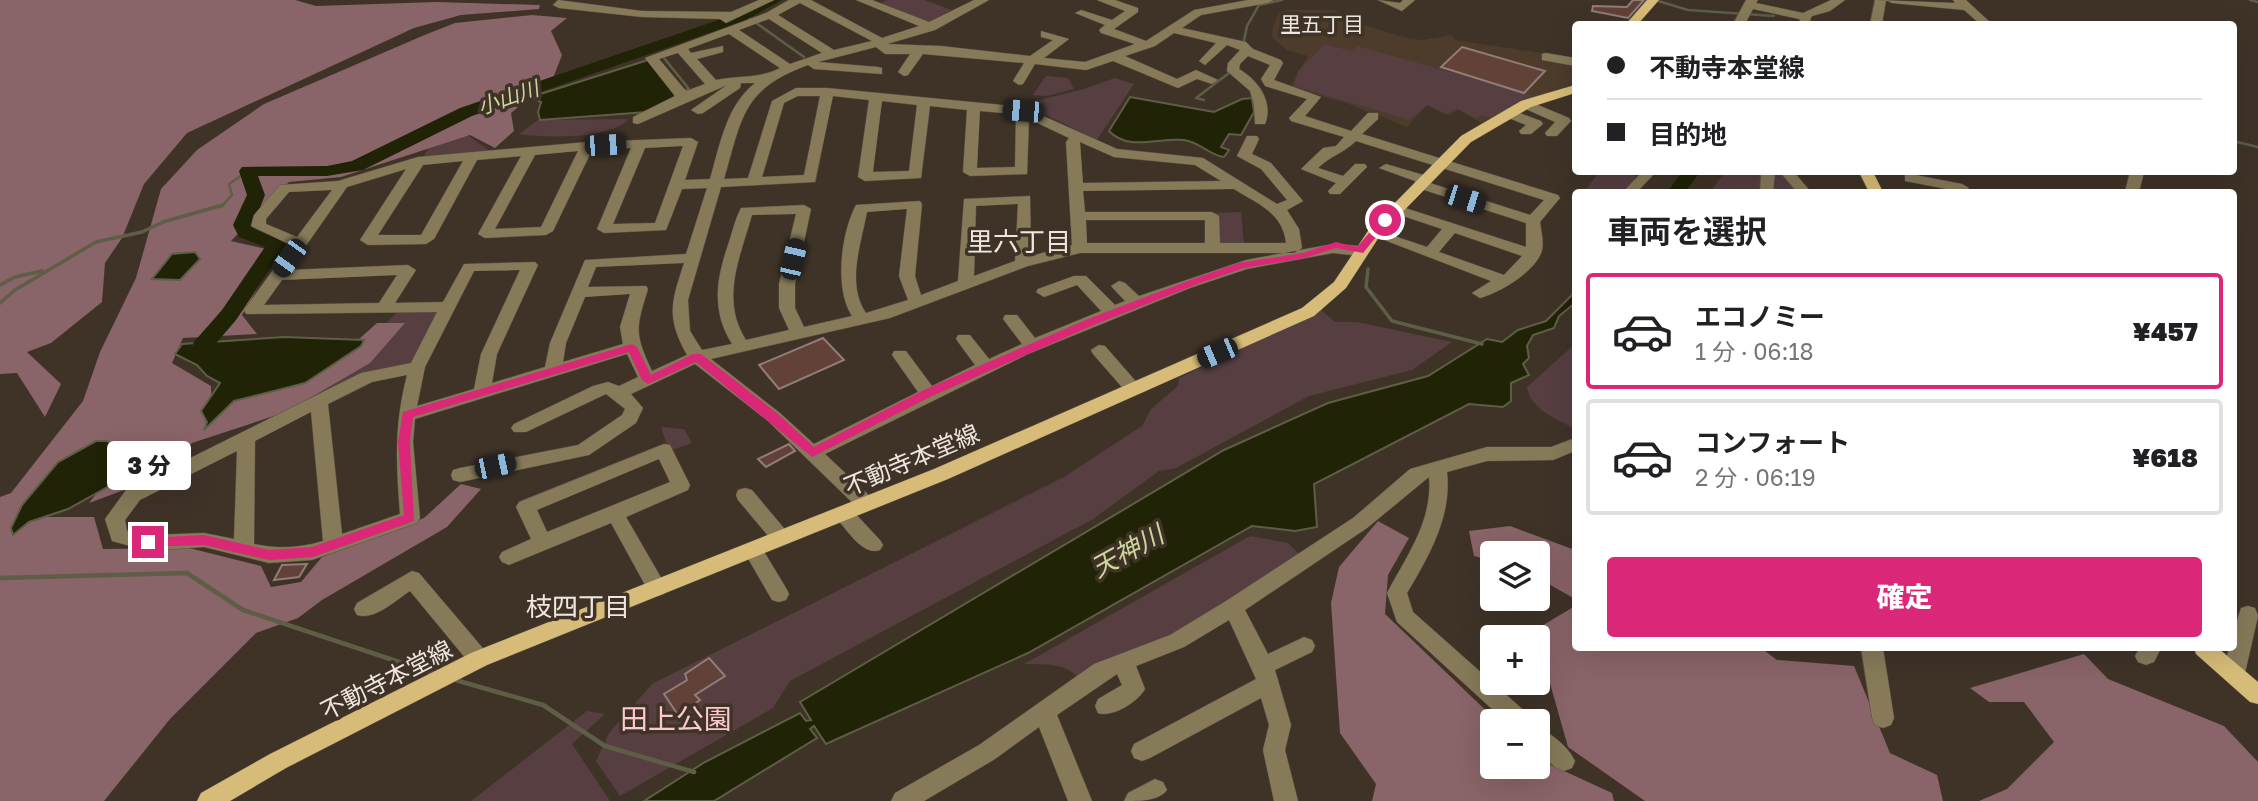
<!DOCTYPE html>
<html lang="ja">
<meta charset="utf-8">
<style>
:root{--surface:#fff;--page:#f6f6f6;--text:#202124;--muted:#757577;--line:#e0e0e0;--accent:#db2777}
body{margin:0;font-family:"Golos Text","Noto Sans JP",sans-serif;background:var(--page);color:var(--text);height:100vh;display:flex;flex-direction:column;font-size:26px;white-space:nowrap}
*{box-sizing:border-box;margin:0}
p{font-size:23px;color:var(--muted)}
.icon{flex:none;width:38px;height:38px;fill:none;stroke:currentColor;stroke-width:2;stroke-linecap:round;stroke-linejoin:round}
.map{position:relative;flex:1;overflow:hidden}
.sheet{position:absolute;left:1572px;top:189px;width:665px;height:462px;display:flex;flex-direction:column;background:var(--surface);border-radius:7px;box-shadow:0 7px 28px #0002}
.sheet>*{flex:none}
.top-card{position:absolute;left:1572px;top:21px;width:665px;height:154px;border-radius:7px;box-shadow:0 7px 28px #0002;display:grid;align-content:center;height:154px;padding:0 35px;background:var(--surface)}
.controls{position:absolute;left:1480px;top:541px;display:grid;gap:14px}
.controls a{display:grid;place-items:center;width:70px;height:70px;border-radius:7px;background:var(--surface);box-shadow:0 7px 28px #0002;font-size:35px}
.end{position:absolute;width:32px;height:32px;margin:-16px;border:9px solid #db2777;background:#fff;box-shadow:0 0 0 4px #fff}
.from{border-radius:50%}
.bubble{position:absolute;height:49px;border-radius:7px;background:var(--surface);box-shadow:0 7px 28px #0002;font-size:23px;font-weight:800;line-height:49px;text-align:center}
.car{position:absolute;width:21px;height:42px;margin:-21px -10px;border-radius:9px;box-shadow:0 0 5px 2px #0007;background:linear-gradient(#222 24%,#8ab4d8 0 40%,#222 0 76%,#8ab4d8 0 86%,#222 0)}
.top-card b{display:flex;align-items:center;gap:24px;height:66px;font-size:26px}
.top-card b+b{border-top:2px solid var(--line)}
.top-card i{width:18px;height:18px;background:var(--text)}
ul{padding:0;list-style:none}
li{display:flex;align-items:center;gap:21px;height:116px;margin:0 14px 10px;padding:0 21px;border:4px solid var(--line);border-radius:7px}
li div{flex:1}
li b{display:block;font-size:26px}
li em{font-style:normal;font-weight:800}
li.on{border-color:var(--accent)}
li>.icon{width:63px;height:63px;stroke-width:1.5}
h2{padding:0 35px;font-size:32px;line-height:84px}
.action{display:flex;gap:14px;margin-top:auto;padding:14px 35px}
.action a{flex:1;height:80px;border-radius:7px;background:var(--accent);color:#fff;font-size:28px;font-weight:800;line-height:80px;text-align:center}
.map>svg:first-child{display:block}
.built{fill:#4d3b2c}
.green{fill:#563e41}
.forest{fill:#896468}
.water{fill:#202305;stroke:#5e5e46;stroke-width:2}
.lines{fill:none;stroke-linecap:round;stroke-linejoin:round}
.stream-far2{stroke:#5e5e46;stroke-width:2.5}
.stream-far1{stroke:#5e5e46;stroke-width:3.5}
.stream{stroke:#5e5e46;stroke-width:4.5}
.river{fill:#202305;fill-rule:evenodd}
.building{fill:#614138;stroke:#907d77;stroke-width:2}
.minor-casing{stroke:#5b5045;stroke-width:1}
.major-casing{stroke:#5b5045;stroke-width:1}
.minor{fill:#867a59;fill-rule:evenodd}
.major{fill:#d6bc78;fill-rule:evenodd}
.route{fill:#db2777}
.labels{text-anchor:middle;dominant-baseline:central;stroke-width:7;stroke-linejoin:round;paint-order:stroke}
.far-neighbourhood-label{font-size:21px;fill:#eee6df;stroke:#3f3328}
.far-water-label{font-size:21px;font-style:italic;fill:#ccd59a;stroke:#3f3328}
.street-label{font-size:24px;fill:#eee6df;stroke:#3f3328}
.neighbourhood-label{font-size:26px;fill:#eee6df;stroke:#3f3328}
.water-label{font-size:26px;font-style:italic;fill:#ccd59a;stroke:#3f3328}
.near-park-label{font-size:28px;fill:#fdc7cd;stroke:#3f3328}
</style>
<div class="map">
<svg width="2258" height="801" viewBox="0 0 2258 801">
<rect width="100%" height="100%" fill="#3f3328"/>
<path class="built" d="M1289 10H1334L1358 23 1403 37 1422 40 1452 35 1455 40 1575 58V83L1512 105 1482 123 1458 110 1448 116 1427 105 1407 127 1346 103 1290 87 1308 56 1287 50 1272 37 1273 26 1280 12Z"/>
<path class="green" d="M887 0H924L952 10 926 23 879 4Z
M1325 44 1351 51 1357 46 1533 95 1491 118 1483 115 1475 118 1457 108 1447 114 1427 105 1410 120 1294 86 1298 71Z
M1046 76 1068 78 1074 89 1047 96 1033 95Z
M1115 78 1134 84 1097 140 1046 115 1026 110 1027 103 1084 89Z
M629 119C609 140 546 138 519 134L538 120Z
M465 133 491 152 422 159 428 149Z
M1599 172H1623L1636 176 1625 192 1585 191Z
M1725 172H1781L1798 192H1710Z
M1241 212 1244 244H1218L1215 213Z
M442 309 413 365 313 398 399 310Z
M1321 310 1335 322H1357L1452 342 1412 370 1309 396 1176 468 1159 471 1093 519 790 681 773 708 620 796 596 761 609 733 652 684 1064 477 1142 426 1151 409 1178 386 1179 378Z
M1575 344V429C1557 419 1530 409 1527 387Z
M661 427 684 429 692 443 669 451Z
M1250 536 1288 543 1301 556 1201 621 1081 680C1066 662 1046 665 1024 664Z
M587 711 605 714 572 744 610 801H471Z"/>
<path class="forest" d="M0 0H295L316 6 436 2 540 5 539 9 461 15 414 28 187 133 144 184 122 238 105 263 102 302 51 343 27 352 61 384 45 417 17 373 0 374Z
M532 15 567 18 551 31 562 55 553 78 511 113 514 131 495 148 470 135 341 177 289 182 231 241 266 249 275 258 242 315 257 334 183 338 172 363 211 386 212 409 306 378 349 348 377 323H405L370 363 286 412 192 443 143 483 89 503 113 472 25 517H94L103 549 189 548 261 566 271 587 301 582 322 557 424 518 461 484 481 489 447 527 322 600 298 618 256 633 170 719 104 801H0V497L11 493 83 401 100 352 136 278 161 189 197 150 264 104 427 34 455 23Z
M1378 521 1409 538 1388 575 1385 614 1497 721H1493V766H1538V759L1612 793 1614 801H1372L1376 784 1340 733 1331 603 1339 567Z
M1510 526 1575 550V599L1538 578V553H1493V561L1474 556 1469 531Z
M1575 606V648H1761L1777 660 1854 666 1890 753 1937 775 1943 801H1645L1568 747 1535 630Z
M2084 654 2108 679 2224 726 2258 762V801H1979L2007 789 2054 742 2024 702H1989L1970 688Z"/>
<path class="water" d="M648 60 673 91 676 99 647 112 540 120 538 112 541 102 531 97Z
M1130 97 1214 112 1242 99 1252 98 1254 112 1241 135 1229 134 1221 147 1229 150 1224 157C1209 155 1200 142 1184 140 1159 137 1129 152 1109 131Z
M195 252 200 259 180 280 152 279 172 254Z
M1575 292V303L1559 316 1554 328 1533 335 1527 346 1529 358 1523 364 1529 375 1511 383V401L1503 407 1469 404 1314 484 1317 527 1295 531 1252 526 1028 653 826 744 814 726 810 729 817 738 714 801H644L705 762 800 713 806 721 811 720 800 702 1224 450 1328 403 1428 376 1487 339 1502 342 1518 330 1546 321Z
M284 337 364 340 361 346 305 383 234 401 204 430 207 422 201 411 220 383 207 376 197 365 175 354 182 344Z
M96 441H107L127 452V476L68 509 29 522 13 535 11 528 22 505 58 462Z"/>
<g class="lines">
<path class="stream-far2" d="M1655 0 1688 10 1774 16
M2250 0 2258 2
M745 15 804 57
M1243 45 1247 26 1259 5 1282 0
M664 58 689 89 683 91
M1204 100 1196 98 1229 73 1228 69
M2233 141 2258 147
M221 207 232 195 229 184 248 171"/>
<path class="stream-far1" d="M1368 269 1366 287 1392 321 1482 344
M0 285 15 277 42 271
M0 303 15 290 96 242 142 232 163 222 223 205"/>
<path class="stream" d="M0 578 187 573 243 610 435 674
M452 679 543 705 605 746 694 772"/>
<path class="river" d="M763 0H782L746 20 472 116 363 170 327 176H258L265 195 253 225 254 229 283 241 286 245 236 320 212 348H196L193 343 222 310 265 247 239 237 233 225 247 195 239 171 242 167 327 166 352 161 460 108 736 14Z
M1682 172H1700L1685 192H1667Z"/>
</g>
<path class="building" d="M1633 0H1644L1628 18 1592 11 1593 6 1627 7Z
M1462 47 1545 71 1524 93 1441 67Z
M823 338 844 360 779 389 759 365Z
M789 444 795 451 766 467 758 459Z
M307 564 299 577 274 580 282 565Z
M709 658 725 676 695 695 700 700 678 715 664 694 687 680 685 674Z"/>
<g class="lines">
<defs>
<path id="minor" d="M558 0 642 11 731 12 759 0H774L726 23 720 19 642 17 559 8 553 5Z
M789 0H811L882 38 919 26 856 0H872L929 22 974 0H989L935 30 887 44 941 46 1030 56 1053 40 1041 37V31L1069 39 1044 58 1085 62 1135 44 1101 33 1099 30 1105 25 1075 13 1081 10 1112 20 1125 11 1097 0H1115L1138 8V12L1114 29 1146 41 1194 10 1248 0H1274L1268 3 1201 15 1182 28 1246 42 1253 49 1281 60 1283 63 1274 80 1321 97 1305 116 1351 131 1368 113H1378V119L1362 134 1558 195 1560 198 1540 222C1541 230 1544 242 1542 250 1537 271 1499 293 1480 298L1472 293 1491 281 1366 233 1373 229 1427 247 1442 229 1391 212V206L1396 205 1526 247V223L1415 187V181L1379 168 1386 164 1430 177V183L1530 215 1544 200 1356 141C1344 153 1330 156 1318 168L1343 176 1355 164H1365L1367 167 1340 194H1330L1328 191 1336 183 1301 169 1323 148 1336 146 1344 137 1291 121 1289 118 1307 99 1265 86 1261 79 1270 65 1248 56 1240 64 1239 69C1258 80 1274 102 1265 124H1255L1254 105 1250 91 1227 71 1228 63 1240 50 1227 45 1205 65 1199 61 1216 43 1174 33 1155 46 1125 56 1177 79 1196 70 1218 80 1212 84 1197 79 1178 88 1113 61 1086 70 1035 64 1023 84 1019 85 1013 81 1024 63 923 54 908 75 904 76 898 72 910 54H885L876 47 818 62 878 67 882 68V74L814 69 808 65C742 89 742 118 724 179L748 178 772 101 796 88H827L1023 107 1117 149 1203 158 1277 204 1287 200 1261 169 1237 156 1247 136H1257L1259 139 1252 154 1271 163 1303 201 1287 210 1299 229 1302 248 1294 253H1080L1028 266 890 318 711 359 780 413 814 444 918 392 892 355 894 351H906L932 386 975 365 956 339 958 335H970L989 359 1022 344 1003 319 1005 315H1017L1035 338 1101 311 1077 285 1044 297 1036 292 1038 289 1074 276H1086L1115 305 1125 301 1111 286 1119 281 1125 283 1139 296 1246 260 1333 244 1360 246 1368 251 1360 256 1333 253 1247 269 1190 288 1028 354 825 454 873 499 876 504 873 509H859L768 421 695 364 631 394 643 408 636 423 589 455 460 482 453 480 451 475 453 470 460 468 578 445 622 415 625 409 606 394 526 432H514L511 428 514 424 593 386 608 382 619 386 638 377 627 354 415 419 413 442 420 518 417 523 312 560 269 563 204 547 148 551 112 541 105 519 126 490 361 373 411 363 437 312 246 314 244 310 291 245 251 226 254 215 280 185 338 181 418 157 587 142 691 138 698 142 685 180 710 179C720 145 726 106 755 83H741L740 88 703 113 698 114 691 110 727 85 638 124 633 123V117L675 96 645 58 766 13ZM800 3 872 41 834 50 778 15ZM769 19 822 53 790 64 739 30ZM729 34 780 68C759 79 739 75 716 80L697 59 723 52V46L691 53 688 49ZM678 53 705 84 686 91 659 59ZM798 96H820L804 175 762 177 784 103ZM833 96 869 100 858 177 865 181 921 178 930 106 967 110 963 172 970 176 1027 174 1029 119 1069 138 1066 142 1072 245 1031 256 1030 196 964 199 958 281 921 295 915 276 922 204 920 201 856 205C841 233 834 289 852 316L804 327 795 308V284L811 209 804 205 741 208C736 217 733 229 730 239 717 276 710 309 732 344L702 350 690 331 688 300 721 187 815 182ZM882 101 917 105 909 171 873 172ZM980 111 1016 114 1015 167 977 168ZM1080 142 1114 157 1195 165 1221 181 1083 183ZM683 146 655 223 613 224 645 148ZM631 148 597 229 604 233 666 230 682 189 707 188 686 254 585 260 550 343 545 367 492 383 497 354 538 265 535 262 464 264 443 302 395 303 416 270 408 265 289 270 347 187 406 169 360 240 368 245 426 244 434 239 477 160 521 156 478 234 485 238 546 235 553 231 592 150ZM578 151 541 227 495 229 535 155ZM463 161 421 235H378L423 165ZM1234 189C1258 204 1283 213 1286 243H1220L1219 216 1212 212H1085L1083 191ZM332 190 297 237 266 224V219L289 192ZM1018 204 1015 261 974 276 976 206ZM907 209 899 276 908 300 866 313C846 284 861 244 867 212ZM796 214 779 284V308L789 330 746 340C720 300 740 257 752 215ZM1086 220H1205V243H1087ZM1455 233 1522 256 1504 275 1439 252ZM684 263C671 303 666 317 687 355L652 371C634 333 636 328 648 289L646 286 588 287 596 267ZM520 270 481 354 474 389 417 406 425 367 474 271ZM397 275 379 303 264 305 282 280ZM630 294 620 327 623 344 563 362 566 343 585 297ZM407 375C394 426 396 462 400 514L342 534 328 404 372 382ZM311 412 323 541C301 548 276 549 254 544L255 441ZM237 451 234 539 204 533 148 535 127 531 125 520 140 500Z
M1378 0 1400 3 1403 0H1415L1402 11Z
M1746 0H1758L1756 3 1803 13 1831 0H1845L1830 11 1812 16 1810 20 1814 24H1802L1799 19 1753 9 1745 24H1733Z
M1875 0 1955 3 1953 0H1966L1992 24H1980L1964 10 1892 3 1886 0 1882 24H1870Z
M1546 53 1575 58V66L1542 60V54Z
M1526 100 1569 118 1571 121 1557 136H1547L1545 133 1555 122 1521 107 1520 104Z
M1509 109 1541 121 1543 124 1531 134H1521L1519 131 1526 125 1504 116 1502 113Z
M1642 172H1656L1637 192H1623Z
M1761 172H1775L1773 192 1760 191Z
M1780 172H1794L1811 192H1797Z
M2130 172H2144L2139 192H2125Z
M1910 174 1962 184 1969 188 1962 192 1905 181V175Z
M1099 345 1105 346 1139 385 1142 389 1139 393H1127L1093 354 1091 350Z
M1575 438V451L1553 460 1487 461 1447 472C1452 517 1429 556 1407 593L1413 612 1528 714 1531 721H1505L1397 622 1387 593C1406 557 1433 521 1429 477L1367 528 1245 610 1268 654 1304 637 1312 640 1315 646 1312 652 1275 670 1291 725 1285 750 1298 801H1274L1263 750 1269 725 1261 698 1150 758 1142 761 1134 758 1131 751 1134 744 1256 679 1229 620 1184 647 1136 666 1145 689C1138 702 1112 718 1098 713L1095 706 1098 699 1122 685 1117 674 1057 715 1092 801H1068L1039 727 995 759 924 801H891L895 793 979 745 1094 664 1170 635 1226 601 1353 518 1410 469 1487 447H1551Z
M664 444 670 445 690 485 688 490 626 517 667 588 664 594 657 596 650 594 611 523 516 562 509 565 502 562 499 557 502 552 531 539 516 507 519 502ZM659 459 670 482 547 532 537 510Z
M745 488 752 490 788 533 791 538 788 543 781 545 774 543 738 500 736 495 738 490Z
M844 507 851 509 880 540 883 545 880 550C863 556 848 531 837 519L834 514 837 509Z
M753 542 760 545 786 588 789 594 786 600 779 602 772 600 746 555 743 550 746 545Z
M412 571 419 573 487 653 490 659 487 665 479 668 471 665 410 591C396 600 374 621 357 615L354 609 357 603Z
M2248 606 2255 608 2258 616 2245 673 2242 679 2234 682 2226 679 2223 673 2229 648H2233V633L2241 608Z
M1861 648H1883L1894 718 1891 725 1883 728 1875 725 1872 718Z
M2140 648H2161L2154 662 2146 665 2138 662 2135 656Z
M1538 728C1552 733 1569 748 1575 761L1572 768 1564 771 1556 768 1538 752Z
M1155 779 1163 782 1167 790C1159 801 1140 801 1124 801L1128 793Z"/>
<path id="major" d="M1647 0H1659L1638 24H1626Z
M1575 85V93L1531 107 1471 142 1381 234 1346 288 1314 316 948 479 487 665 286 768 230 801H197L201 793 270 754 471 653 934 469 1302 308 1334 282 1370 228 1461 136 1521 101Z
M1859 172H1873L1883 192H1869Z
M2194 648H2218L2258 682V704L2250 702 2196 654Z"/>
</defs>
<use href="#minor" class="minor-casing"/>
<use href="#major" class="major-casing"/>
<use href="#minor" class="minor"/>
<use href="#major" class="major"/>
</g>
<path class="route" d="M1382 218 1390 220 1363 253 1336 248 1304 258 1244 268 1200 283 1096 324 932 396 812 457 696 362 648 384 642 380 629 352 413 417 410 442 414 521 313 557 269 560 204 545 148 547 142 542 148 538 204 535 269 550 312 547 404 515 398 442 403 412 632 344 637 347 651 375 693 354H701L778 414 814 447 924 390 1088 319 1193 279 1239 263 1303 253 1336 242 1357 247Z"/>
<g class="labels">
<g class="far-neighbourhood-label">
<text x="1322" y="24">里五丁目</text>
</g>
<g class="far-water-label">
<text transform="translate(508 97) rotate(-19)">小山川</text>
</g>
<g class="street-label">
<text transform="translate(911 459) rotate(-23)">不動寺本堂線</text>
<text transform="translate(386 679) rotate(-27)">不動寺本堂線</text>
</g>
<g class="neighbourhood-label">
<text x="1019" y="241">里六丁目</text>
<text x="578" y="606">枝四丁目</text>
</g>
<g class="water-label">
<text transform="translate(1127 551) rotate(-29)">天神川</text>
</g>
<g class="near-park-label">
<text x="676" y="718">田上公園</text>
</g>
</g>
</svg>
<div class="controls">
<a><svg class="icon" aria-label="layers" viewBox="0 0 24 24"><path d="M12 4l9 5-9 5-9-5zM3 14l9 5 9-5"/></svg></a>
<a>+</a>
<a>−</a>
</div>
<i class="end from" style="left:1385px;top:220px"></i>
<i class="end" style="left:148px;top:542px"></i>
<div class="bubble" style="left:107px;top:441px;width:84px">3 分</div>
<i class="car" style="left:1023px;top:111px;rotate:275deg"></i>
<i class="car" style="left:605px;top:145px;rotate:87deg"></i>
<i class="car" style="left:1465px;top:199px;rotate:108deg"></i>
<i class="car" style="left:289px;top:258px;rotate:216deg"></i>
<i class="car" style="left:793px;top:259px;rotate:13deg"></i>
<i class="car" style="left:1217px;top:353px;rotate:247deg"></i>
<i class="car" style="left:495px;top:466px;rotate:78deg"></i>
<div class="top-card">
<b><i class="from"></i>不動寺本堂線</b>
<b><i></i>目的地</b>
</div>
<section class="sheet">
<h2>車両を選択</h2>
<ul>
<li class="on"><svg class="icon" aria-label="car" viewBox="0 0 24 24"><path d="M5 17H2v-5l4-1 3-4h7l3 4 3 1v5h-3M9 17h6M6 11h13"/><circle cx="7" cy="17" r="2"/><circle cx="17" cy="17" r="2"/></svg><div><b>エコノミー</b><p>1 分 · 06:18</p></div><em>¥457</em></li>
<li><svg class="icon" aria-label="car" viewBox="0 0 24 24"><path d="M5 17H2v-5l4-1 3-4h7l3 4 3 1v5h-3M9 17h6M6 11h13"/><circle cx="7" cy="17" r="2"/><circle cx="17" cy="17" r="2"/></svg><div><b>コンフォート</b><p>2 分 · 06:19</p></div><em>¥618</em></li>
</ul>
<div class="action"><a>確定</a></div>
</section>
</div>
